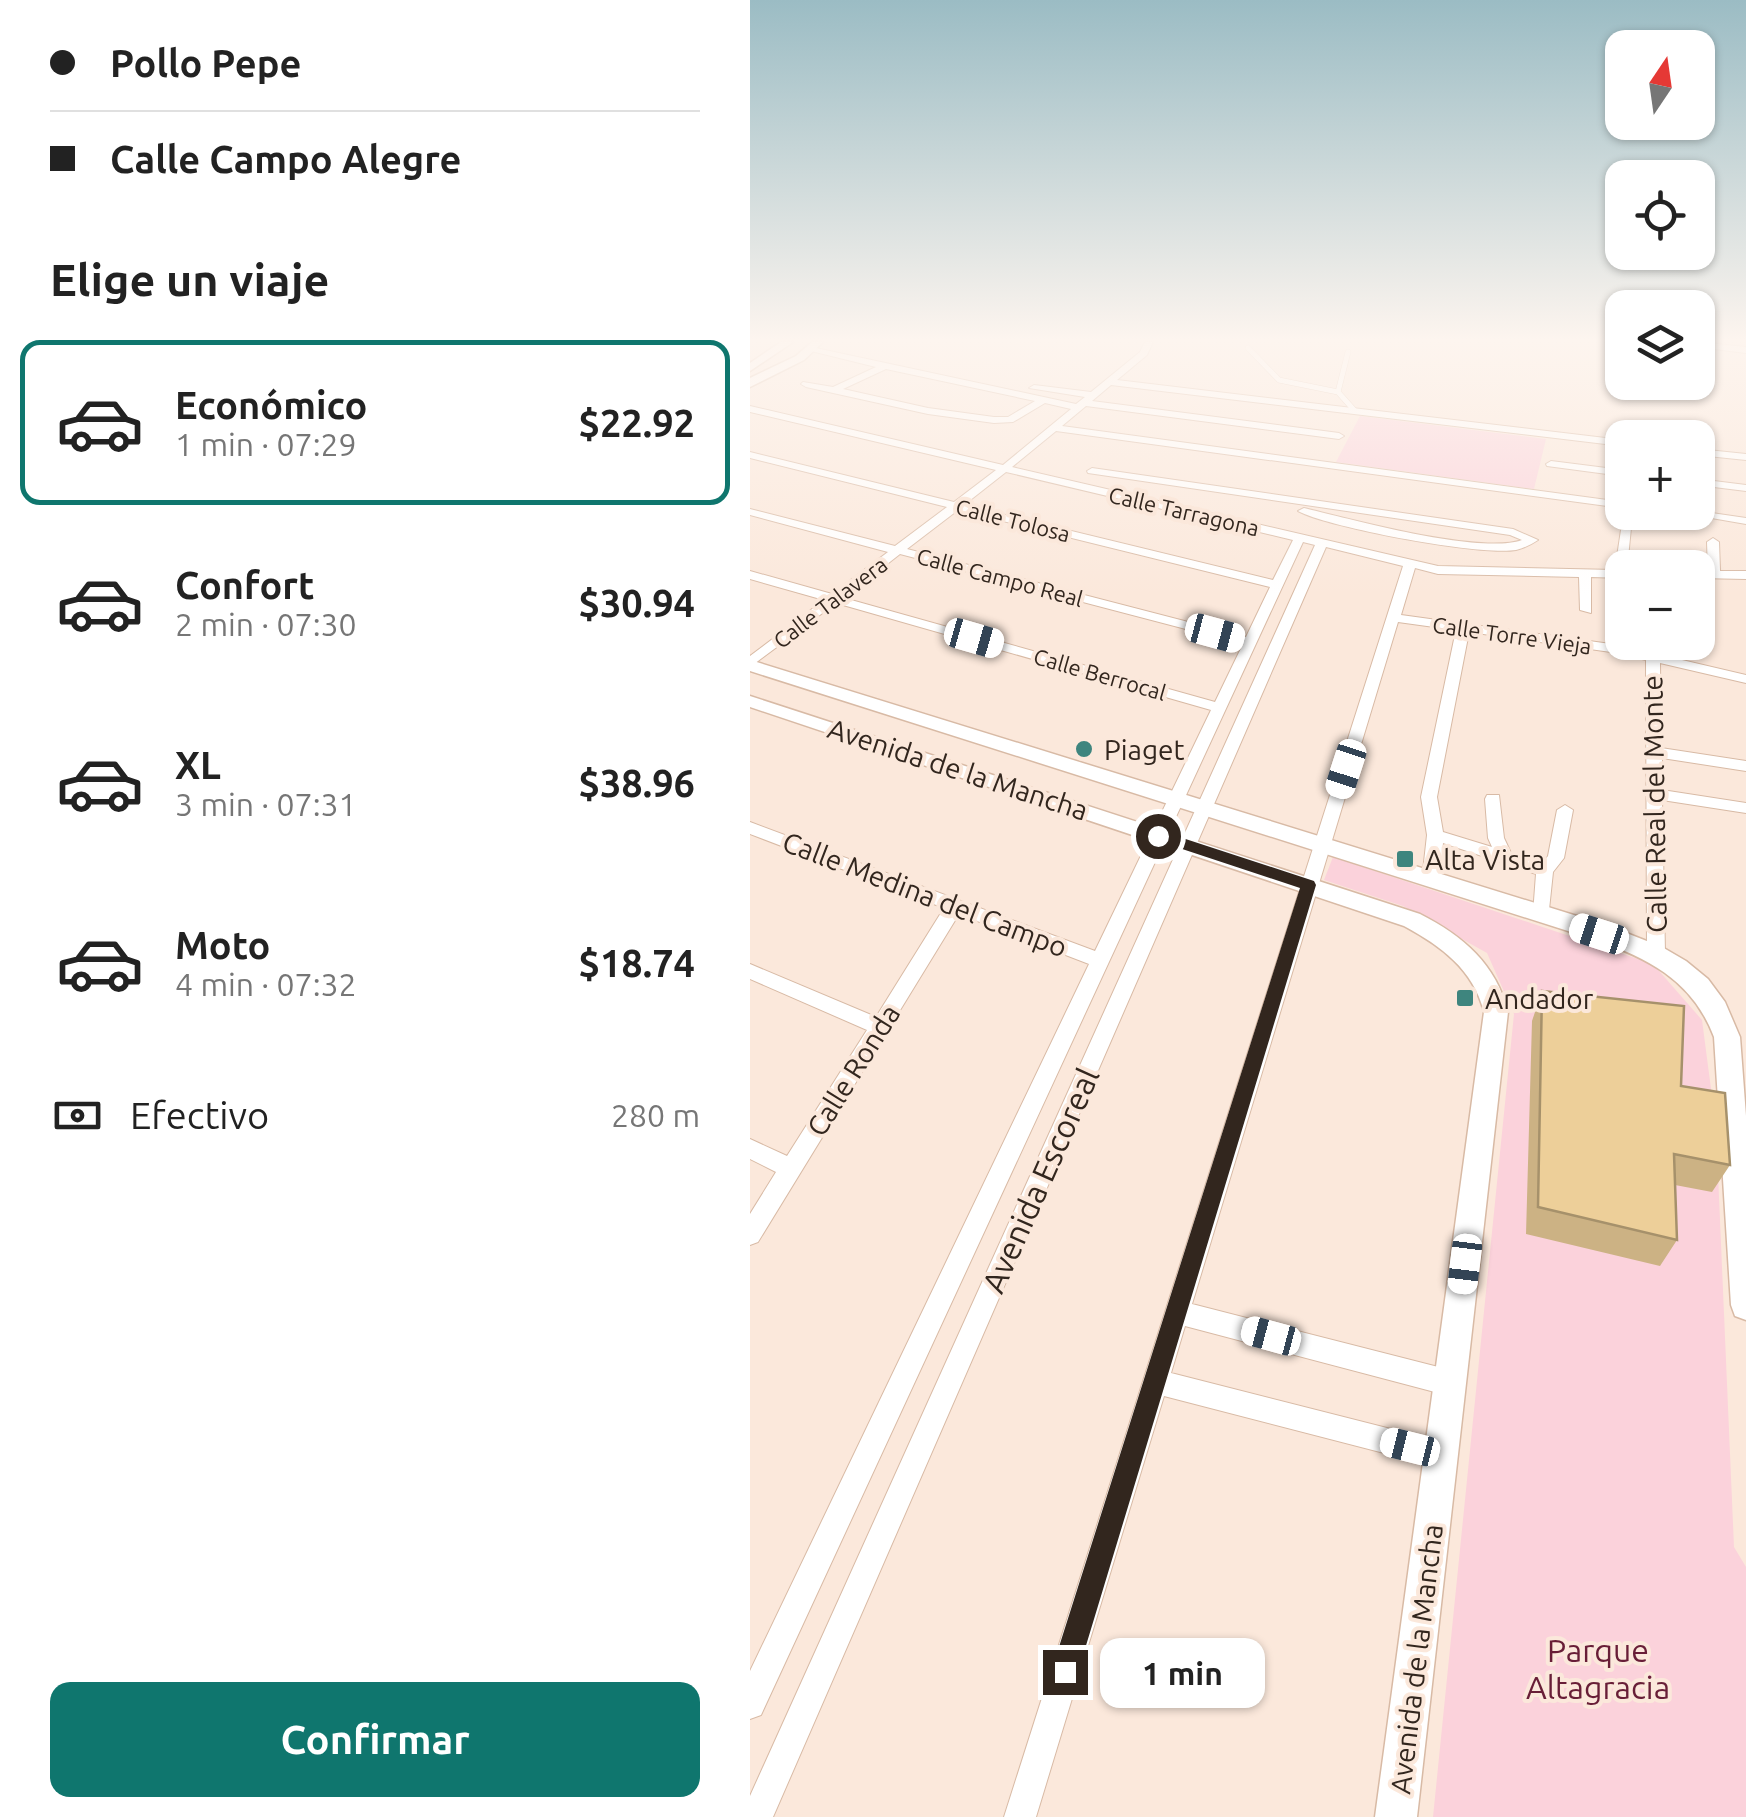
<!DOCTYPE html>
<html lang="es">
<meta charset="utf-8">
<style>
:root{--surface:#fff;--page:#f6f6f6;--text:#222;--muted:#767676;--line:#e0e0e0;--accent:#0f766e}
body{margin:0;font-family:Ubuntu,sans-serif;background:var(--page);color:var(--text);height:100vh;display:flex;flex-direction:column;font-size:38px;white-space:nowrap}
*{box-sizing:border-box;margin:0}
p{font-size:32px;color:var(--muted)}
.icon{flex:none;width:55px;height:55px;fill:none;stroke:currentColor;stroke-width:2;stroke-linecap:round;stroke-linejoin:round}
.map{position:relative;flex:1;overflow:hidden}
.panel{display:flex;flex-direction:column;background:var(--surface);width:750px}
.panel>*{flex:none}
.hud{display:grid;align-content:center;height:220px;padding:0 50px;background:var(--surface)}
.needle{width:65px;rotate:13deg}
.controls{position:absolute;left:855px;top:30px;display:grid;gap:20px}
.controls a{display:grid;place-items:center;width:110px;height:110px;border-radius:20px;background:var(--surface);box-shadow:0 2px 8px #0004;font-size:50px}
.end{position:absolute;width:45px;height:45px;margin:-22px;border:12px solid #32261e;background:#fff;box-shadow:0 0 0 5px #fff}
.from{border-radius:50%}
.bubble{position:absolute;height:70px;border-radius:20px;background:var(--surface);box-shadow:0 2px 8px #0004;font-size:32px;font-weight:700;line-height:70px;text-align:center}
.car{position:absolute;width:30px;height:60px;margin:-30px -15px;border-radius:12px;box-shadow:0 0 8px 2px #0007;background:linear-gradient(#fff 24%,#345 0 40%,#fff 0 76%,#345 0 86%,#fff 0)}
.hud b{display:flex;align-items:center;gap:35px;height:95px;font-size:38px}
.hud b+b{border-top:2px solid var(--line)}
.hud i{width:25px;height:25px;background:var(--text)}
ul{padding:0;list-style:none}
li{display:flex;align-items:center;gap:30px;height:165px;margin:0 20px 15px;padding:0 30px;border:5px solid transparent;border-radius:20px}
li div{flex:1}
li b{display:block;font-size:38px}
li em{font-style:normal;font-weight:700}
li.selected{border-color:var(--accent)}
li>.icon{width:90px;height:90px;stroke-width:1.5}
h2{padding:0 50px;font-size:45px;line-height:120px}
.pay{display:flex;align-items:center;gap:25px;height:110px;padding:0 50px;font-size:38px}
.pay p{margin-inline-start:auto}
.primary-button{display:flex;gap:20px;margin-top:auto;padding:20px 50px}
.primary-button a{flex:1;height:115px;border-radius:20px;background:var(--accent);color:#fff;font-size:40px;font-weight:700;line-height:115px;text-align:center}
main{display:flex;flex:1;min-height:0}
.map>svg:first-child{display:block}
.green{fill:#fbd2db}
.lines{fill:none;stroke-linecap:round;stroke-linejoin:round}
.service-casing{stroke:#d8baa5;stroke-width:6}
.minor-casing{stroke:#d8baa5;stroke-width:2}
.tertiary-casing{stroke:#d8baa5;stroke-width:3}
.service{stroke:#fff;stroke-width:5}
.minor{fill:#fff;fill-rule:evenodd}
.tertiary{fill:#fff;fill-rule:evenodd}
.wall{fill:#ccb284}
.building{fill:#edcf99;stroke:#a6916b;stroke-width:2.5}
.route{fill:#32261e}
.poi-dot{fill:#3e857e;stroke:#fbe8db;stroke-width:4}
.labels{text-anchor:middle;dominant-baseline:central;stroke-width:8;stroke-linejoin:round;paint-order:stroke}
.far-street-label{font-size:22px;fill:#32261e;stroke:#fbe8db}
.poi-label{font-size:28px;fill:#32261e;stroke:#fbe8db;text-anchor:start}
.street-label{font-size:28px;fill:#32261e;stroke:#fbe8db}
.near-street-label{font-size:32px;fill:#32261e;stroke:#fbe8db}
.near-park-label{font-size:32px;fill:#681e37;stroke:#fbe8db}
</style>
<main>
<section class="panel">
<div class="hud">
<b><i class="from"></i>Pollo Pepe</b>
<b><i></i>Calle Campo Alegre</b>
</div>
<h2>Elige un viaje</h2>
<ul>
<li class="selected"><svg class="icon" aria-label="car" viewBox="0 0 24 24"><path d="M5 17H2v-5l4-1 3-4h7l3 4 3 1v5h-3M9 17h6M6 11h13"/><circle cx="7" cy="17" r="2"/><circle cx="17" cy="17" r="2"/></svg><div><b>Económico</b><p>1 min · 07:29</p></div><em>$22.92</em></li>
<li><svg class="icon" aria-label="car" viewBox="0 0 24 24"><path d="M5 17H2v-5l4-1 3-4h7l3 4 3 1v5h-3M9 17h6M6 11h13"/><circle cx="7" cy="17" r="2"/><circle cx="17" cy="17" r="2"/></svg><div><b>Confort</b><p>2 min · 07:30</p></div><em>$30.94</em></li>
<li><svg class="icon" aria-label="car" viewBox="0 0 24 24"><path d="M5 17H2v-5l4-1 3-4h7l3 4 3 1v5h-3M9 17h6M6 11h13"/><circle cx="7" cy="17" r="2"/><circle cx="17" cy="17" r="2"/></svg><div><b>XL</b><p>3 min · 07:31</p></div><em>$38.96</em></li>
<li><svg class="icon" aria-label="car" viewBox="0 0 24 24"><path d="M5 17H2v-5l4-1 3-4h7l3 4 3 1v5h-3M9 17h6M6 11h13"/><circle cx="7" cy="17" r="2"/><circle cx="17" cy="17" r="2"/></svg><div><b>Moto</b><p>4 min · 07:32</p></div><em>$18.74</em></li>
</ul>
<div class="pay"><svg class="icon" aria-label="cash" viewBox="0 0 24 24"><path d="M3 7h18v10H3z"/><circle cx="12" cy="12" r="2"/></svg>Efectivo<p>280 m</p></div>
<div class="primary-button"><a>Confirmar</a></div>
</section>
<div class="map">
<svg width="996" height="1817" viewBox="0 0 996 1817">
<rect width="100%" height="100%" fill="#fbe8db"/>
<path class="green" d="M610 416 796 439 784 489 586 462Z
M583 857 903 964 952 1020 966 1127 984 1547 996 1567V1817H683L764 1014 737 953 653 906 574 880Z"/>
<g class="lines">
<defs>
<path id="service" d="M498 348 529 380 588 392
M598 352 588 392 604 410"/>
<path id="minor" d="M395 342H403L397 355 367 380 872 440V446L361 385 342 401 589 433 594 436 589 439 336 406 312 426 872 502V508L306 431 262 467 688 566 865 570 871 530 881 528 877 568H872V578L841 577V613L830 610 829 577 688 574 665 568 651 615 868 645 996 675V683L910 663 911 748 996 761V771L912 758V790L996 803V813L912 800 915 953 912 958H900L897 953 896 660 868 653 719 632 687 797 693 832 742 847 738 838 735 799 737 795H749L754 838 761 853 792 864 798 856 807 810 815 805 823 810 814 858 803 872 798 919H786L783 914 786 874 693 843 690 880 687 884H675L672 880 677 835 671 797 706 630 648 622 442 1304 700 1370 709 1374 713 1383 709 1392 700 1396 435 1326 421 1373 692 1442 701 1446 705 1455 701 1464 692 1468 414 1396 286 1817H254L653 566 576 547 23 1817H0V1796L565 545 553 542 11 1715 0 1719V1671L339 964 209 914 8 1242 0 1245V1214L26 1172 0 1159V1139L37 1156 117 1030 0 979V964L126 1017 194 908 0 834V822L345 951 461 710 86 603 0 667V656L74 600 0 579V571L82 594 138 552 0 515V509L145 546 197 507 0 458V452L204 502 246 470 0 412V406L253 465 321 409 295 403 263 422 244 423 178 414 56 387 51 384 53 382 83 387 126 367 57 350 61 347 326 404 335 397 279 388 284 385 341 392 390 352ZM136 369 285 401 258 417H244L178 408 93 389ZM256 472 543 540 523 580 214 505ZM208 510 520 587 496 637 157 549ZM150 554 493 644 465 702 94 598Z
M948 342 996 347V353L948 347Z
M948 449 996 454V460L948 455Z
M801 461 872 470V476L797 466 796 464Z
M342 468 763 529 788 540C782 544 774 548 766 550 730 556 580 528 548 511L554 508C601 519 729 555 772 540L760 535 338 473 337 471Z
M948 479 996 485V491L948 485Z
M948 511 996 518V524L927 512Z
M963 538 969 542 970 571H996V579L948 578V570L958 571 957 542Z"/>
<path id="tertiary" d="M31 342H43L0 371V363Z
M62 342H73L54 360 0 387V378L46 356Z
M0 660 856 925 912 947 936 961 958 979 975 1002 990 1037 996 1116V1320L985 1316 981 1305 964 1037C942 979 896 957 840 938L0 671Z
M0 696 670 914C713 936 746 964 758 1012L667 1817H625L734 1012C723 969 691 946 654 926L0 707Z"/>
</defs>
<use href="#service" class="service-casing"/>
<use href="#minor" class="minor-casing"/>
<use href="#tertiary" class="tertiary-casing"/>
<use href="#service" class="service"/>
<use href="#minor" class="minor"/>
<use href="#tertiary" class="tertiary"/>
</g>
<path class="wall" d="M792 991 931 1086 980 1165 962 1192 925 1185 927 1240 910 1266 776 1234 782 1021Z"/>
<path class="building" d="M792 991 934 1006 931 1086 975 1093 980 1165 924 1154 927 1240 788 1207Z"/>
<linearGradient id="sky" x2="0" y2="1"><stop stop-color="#9bbcc4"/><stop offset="0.57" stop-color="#fdf5ef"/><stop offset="1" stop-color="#fdf5ef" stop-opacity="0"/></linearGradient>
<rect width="996" height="596" fill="url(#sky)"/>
<path class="route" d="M408 830 564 881 566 885 328 1672 324 1681 315 1685 305 1681 301 1672 550 888 402 839 400 836Z"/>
<g class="poi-dot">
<circle cx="334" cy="749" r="10"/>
<rect x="645" y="849" width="20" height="20" rx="5"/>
<rect x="705" y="988" width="20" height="20" rx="5"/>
</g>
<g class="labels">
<g class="far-street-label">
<text transform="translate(434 511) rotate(13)">Calle Tarragona</text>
<text transform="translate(263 520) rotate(14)">Calle Tolosa</text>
<text transform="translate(250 577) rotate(15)">Calle Campo Real</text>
<text transform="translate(80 602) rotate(-37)">Calle Talavera</text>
<text transform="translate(762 635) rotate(8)">Calle Torre Vieja</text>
<text transform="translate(350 674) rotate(16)">Calle Berrocal</text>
</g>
<g class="poi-label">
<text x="354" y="749">Piaget</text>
<text x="675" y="859">Alta Vista</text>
<text x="735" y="998">Andador</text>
</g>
<g class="street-label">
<text transform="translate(208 769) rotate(18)">Avenida de la Mancha</text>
<text transform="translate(904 804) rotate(-91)">Calle Real del Monte</text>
<text transform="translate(175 894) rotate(21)">Calle Medina del Campo</text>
<text transform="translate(103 1070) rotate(-58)">Calle Ronda</text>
<text transform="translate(666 1659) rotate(-83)">Avenida de la Mancha</text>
</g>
<g class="near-street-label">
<text transform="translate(290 1180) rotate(-66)">Avenida Escoreal</text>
</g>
<g class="near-park-label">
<text x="848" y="1650">Parque<tspan x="848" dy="37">Altagracia</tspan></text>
</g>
</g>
</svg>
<div class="controls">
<a><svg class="needle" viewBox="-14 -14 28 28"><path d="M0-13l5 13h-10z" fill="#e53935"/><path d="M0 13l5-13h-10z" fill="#767676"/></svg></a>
<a><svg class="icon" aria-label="locate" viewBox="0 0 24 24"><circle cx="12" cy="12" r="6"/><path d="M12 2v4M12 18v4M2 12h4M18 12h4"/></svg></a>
<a><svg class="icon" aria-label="layers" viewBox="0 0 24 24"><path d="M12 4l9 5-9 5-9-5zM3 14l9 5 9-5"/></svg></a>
<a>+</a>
<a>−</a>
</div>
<i class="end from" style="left:408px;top:836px"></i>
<i class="end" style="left:315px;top:1672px"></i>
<div class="bubble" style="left:350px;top:1638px;width:165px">1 min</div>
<i class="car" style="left:465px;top:633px;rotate:105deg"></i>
<i class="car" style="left:224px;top:638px;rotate:106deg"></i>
<i class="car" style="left:596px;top:769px;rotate:198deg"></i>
<i class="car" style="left:849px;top:934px;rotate:288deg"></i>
<i class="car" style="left:715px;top:1264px;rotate:187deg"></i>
<i class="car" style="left:521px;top:1336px;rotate:285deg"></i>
<i class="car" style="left:660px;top:1447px;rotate:284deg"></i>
</div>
</main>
